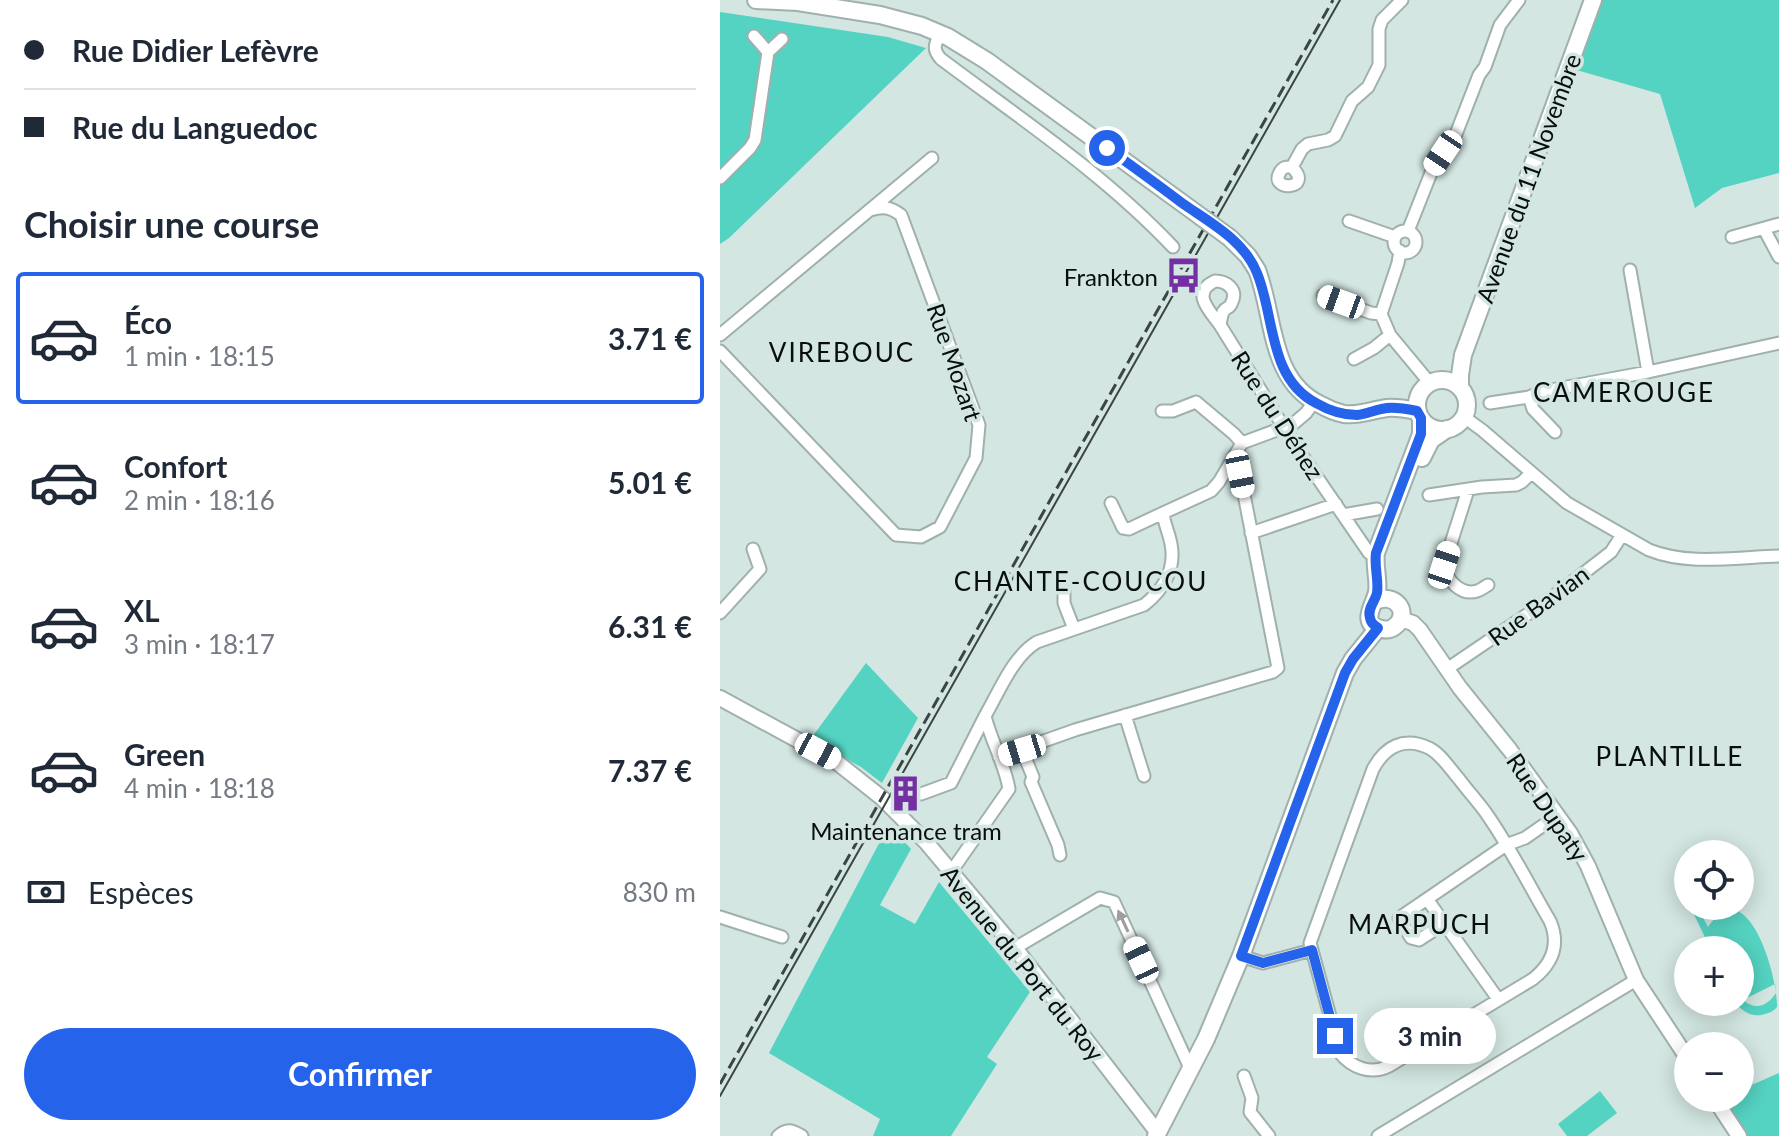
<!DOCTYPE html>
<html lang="fr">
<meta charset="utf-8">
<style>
:root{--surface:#fff;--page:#f6f6f7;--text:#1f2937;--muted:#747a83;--line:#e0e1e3;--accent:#2563eb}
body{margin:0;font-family:Lato,sans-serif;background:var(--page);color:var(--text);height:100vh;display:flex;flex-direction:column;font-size:30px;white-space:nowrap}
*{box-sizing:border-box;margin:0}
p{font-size:26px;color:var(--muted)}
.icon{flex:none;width:44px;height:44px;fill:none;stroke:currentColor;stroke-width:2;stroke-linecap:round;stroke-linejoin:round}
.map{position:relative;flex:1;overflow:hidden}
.sheet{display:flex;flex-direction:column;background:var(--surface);width:720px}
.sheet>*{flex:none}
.banner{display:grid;align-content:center;height:176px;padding:0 24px;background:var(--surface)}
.controls{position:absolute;left:954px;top:840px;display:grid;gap:16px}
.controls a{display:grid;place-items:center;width:80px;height:80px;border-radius:50%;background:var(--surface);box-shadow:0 4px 20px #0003;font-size:40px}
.end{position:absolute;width:36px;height:36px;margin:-18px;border:10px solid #2563eb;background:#fff;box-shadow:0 0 0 4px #fff}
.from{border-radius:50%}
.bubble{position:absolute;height:56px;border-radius:28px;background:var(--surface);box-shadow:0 4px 20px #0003;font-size:26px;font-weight:700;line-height:56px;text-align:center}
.car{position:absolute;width:24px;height:48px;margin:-24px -12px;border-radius:10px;box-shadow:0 0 6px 2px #0007;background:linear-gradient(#fff 24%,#345 0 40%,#fff 0 76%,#345 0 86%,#fff 0)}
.banner b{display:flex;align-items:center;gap:28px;height:76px;font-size:30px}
.banner b+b{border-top:2px solid var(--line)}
.banner i{width:20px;height:20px;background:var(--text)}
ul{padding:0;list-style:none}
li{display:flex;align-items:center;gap:24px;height:132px;margin:0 16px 12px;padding:0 8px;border:4px solid transparent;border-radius:8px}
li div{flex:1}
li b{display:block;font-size:30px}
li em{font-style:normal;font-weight:700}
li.active{border-color:var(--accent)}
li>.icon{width:72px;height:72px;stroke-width:1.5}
h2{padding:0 24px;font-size:36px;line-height:96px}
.pay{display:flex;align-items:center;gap:20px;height:88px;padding:0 24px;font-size:30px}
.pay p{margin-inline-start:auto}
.cta{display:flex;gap:16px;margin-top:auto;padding:16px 24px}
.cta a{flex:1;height:92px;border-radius:48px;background:var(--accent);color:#fff;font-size:32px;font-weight:700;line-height:92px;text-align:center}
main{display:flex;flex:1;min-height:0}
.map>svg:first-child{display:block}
.green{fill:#55d3c2;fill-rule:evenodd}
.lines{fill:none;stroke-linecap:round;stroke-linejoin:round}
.minor-casing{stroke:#9fb0ad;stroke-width:15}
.tertiary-casing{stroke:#9fb0ad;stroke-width:18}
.secondary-casing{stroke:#9fb0ad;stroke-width:20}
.minor{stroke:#fff;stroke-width:11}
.tertiary{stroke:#fff;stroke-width:14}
.secondary{stroke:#fff;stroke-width:16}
.tram{stroke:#3b4543;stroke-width:2}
.rail{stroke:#3b4543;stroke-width:3;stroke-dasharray:12 6;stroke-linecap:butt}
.secondary-bridge-casing{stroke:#9fb0ad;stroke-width:20;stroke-linecap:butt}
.secondary-bridge{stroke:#fff;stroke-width:16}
.oneway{fill:#9c9f9e}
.route{stroke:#2563eb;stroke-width:10}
.labels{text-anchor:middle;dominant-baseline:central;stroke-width:7;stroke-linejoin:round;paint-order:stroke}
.street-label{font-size:24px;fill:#080e0d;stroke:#d3e6e2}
.poi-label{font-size:24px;fill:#080e0d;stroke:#d3e6e2;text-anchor:end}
.neighbourhood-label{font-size:26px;letter-spacing:2px;fill:#080e0d;stroke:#d3e6e2}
</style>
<main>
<section class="sheet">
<div class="banner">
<b><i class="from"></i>Rue Didier Lefèvre</b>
<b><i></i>Rue du Languedoc</b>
</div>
<h2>Choisir une course</h2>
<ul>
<li class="active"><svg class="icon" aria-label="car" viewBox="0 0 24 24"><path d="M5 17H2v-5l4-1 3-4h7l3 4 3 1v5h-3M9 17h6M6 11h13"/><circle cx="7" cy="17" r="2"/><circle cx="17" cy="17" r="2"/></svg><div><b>Éco</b><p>1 min · 18:15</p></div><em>3.71 €</em></li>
<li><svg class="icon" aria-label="car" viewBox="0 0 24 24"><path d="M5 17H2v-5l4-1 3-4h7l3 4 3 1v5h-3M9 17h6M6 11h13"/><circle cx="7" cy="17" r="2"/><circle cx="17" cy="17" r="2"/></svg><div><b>Confort</b><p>2 min · 18:16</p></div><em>5.01 €</em></li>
<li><svg class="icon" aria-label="car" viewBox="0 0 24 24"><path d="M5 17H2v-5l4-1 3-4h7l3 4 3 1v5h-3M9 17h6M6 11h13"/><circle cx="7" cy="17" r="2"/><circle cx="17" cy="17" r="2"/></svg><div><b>XL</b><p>3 min · 18:17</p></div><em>6.31 €</em></li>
<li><svg class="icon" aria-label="car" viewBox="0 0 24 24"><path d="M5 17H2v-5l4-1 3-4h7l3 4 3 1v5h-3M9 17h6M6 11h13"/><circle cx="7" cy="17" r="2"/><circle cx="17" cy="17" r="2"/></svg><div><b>Green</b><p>4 min · 18:18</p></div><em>7.37 €</em></li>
</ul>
<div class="pay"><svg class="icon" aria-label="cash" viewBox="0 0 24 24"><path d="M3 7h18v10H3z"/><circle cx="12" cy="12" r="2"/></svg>Espèces<p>830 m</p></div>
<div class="cta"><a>Confirmer</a></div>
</section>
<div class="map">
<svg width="1059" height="1136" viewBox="0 0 1059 1136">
<rect width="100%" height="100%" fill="#d3e6e2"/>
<path class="green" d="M879 0H1059V173L1002 188 975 208 940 94 853 69Z
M0 12 168 37 206 48 9 238 0 244Z
M146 663 198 718 162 783 141 767 90 740Z
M172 828 191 849 160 905 195 924 219 882 310 992 267 1057 277 1064 231 1136H153L160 1119 49 1053 166 830Z
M970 906H993L980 912 988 927C1028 867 1059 981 1057 1007 1053 1012 1047 1014 1041 1015 1030 1017 1021 1010 1015 1002H1020V950H991ZM1055 984 1056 993C1047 1006 1036 1011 1023 1000Z
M1059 1073V1136H1027L1004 1098H1020V1090Z
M880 1091 897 1113 867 1136H847L838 1124Z"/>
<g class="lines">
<defs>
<path id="minor" d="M220 33C215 45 212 49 221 59 301 119 384 174 453 247
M34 36 48 52
M572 167C595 190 548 192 560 172 564 166 567 167 572 167L582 149 588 144 608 140 615 136 632 101 648 87 659 65V29L662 20 682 0
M0 178 30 148 35 140 48 52 62 39
M629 221 675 237
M1044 229 1059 257
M688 231 713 168 736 134 759 75 765 67 780 25 799 0
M674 242a11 11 0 1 1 22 0a11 11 0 1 1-22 0Z
M1012 237 1059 224
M680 251 678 263 661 314 670 335 709 382
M910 270 928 372
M495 281C506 281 518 289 512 302 509 310 508 305 503 312 501 317 501 320 500 325 490 311 470 293 495 281Z
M603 295 651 313 661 314
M500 325 573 442 649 553
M0 335 212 158
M0 351 176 535 201 537 220 527 256 458 259 425 181 215C170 207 164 206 150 210
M634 359 654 348 670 335
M809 397 813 409 835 432
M770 403 809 397 820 392 928 372 1059 343
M442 411H453L476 402 514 434 522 443
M744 417 762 430 847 503 929 550C969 566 1016 557 1059 556
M748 490 724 565C726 580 741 596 757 591 761 590 764 587 768 585
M709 495 762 487 796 485 802 482 811 473
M391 503 403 528 409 529 443 513
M623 515 657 509
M531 533 616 504
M344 591V603L354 629
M0 613 40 569 33 549
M727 669 830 599 891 552 902 535
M405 715 424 776
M302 750 313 777 311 782 338 845 340 855
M279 757 355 730 553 672 558 668 520 474 514 458
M201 794 231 783 265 716
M231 872 289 789C285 764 271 741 265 716 279 692 293 656 317 642L424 605C443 590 456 569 451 544 449 533 444 523 443 513L491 491 499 482 522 443 573 424 586 413 594 402
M707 899 679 918 691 938 699 940 725 923
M0 917 62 937
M295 948 380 898 394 902 470 1068
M521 956 543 963 592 950 590 943 653 769C665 747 683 736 709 748 721 754 730 769 739 779 748 791 758 802 766 813 790 847 809 885 830 921 840 944 833 963 813 979L669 1066C651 1075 632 1068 620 1053L592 950
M778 999 707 899 786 845 805 838 838 815
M524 1076 532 1098 530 1112 549 1136
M58 1136C67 1128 72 1130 82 1136
M658 1136 916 980"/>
<path id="tertiary" d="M680 619 693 623 700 630 740 688 790 750 850 833 868 866 916 980 968 1059
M0 698 114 760 162 798 206 842 295 948 438 1133
M994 1098 1019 1136"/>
<path id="secondary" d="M36 0 78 2 160 15 202 26 228 37 267 61 480 216
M510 238 528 256 537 270C555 317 549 381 601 405 608 409 615 412 624 414 639 416 652 410 667 408 677 407 687 409 697 411
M697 405a25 25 0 1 1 50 0a25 25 0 1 1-50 0Z
M740 387V375L743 355 873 0
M702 458 711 440 727 429
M654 602C675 590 692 614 674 627 670 630 666 630 662 629 638 624 655 604 657 592 659 579 654 567 656 553L701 434V418
M436 1136 486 1039 521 956 625 673 633 659 658 628"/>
</defs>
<use href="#minor" class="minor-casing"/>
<use href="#tertiary" class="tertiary-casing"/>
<use href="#secondary" class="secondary-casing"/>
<use href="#minor" class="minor"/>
<use href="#tertiary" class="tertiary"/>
<use href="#secondary" class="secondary"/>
<path class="tram" d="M0 1096 620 0"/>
<path class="rail" d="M0 1084 613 0"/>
<defs>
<path id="secondary-bridge" d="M480 216 510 238"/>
</defs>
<use href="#secondary-bridge" class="secondary-bridge-casing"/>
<use href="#secondary-bridge" class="secondary-bridge"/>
</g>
<defs><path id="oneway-solid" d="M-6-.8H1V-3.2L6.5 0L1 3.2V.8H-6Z" transform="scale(2)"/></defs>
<use class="oneway" href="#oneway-solid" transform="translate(403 921) rotate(-115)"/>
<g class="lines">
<path class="route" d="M387 148C412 166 437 184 462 203 489 222 524 240 537 273 555 316 548 378 596 403 608 410 622 415 637 415 647 414 657 409 667 408 677 407 687 409 697 411L701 418V434L656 553C654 567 659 580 657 593 655 602 647 608 650 618 651 623 653 624 658 628L633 659 625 673 521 956 543 963 592 950 615 1036"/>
</g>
<defs>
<symbol id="bus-bare" viewBox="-9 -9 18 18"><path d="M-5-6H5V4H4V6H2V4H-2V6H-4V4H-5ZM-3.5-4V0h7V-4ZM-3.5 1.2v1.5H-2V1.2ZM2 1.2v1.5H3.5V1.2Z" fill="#742fa3" stroke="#d3e6e2" stroke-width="2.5" paint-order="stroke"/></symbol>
<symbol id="building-bare" viewBox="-9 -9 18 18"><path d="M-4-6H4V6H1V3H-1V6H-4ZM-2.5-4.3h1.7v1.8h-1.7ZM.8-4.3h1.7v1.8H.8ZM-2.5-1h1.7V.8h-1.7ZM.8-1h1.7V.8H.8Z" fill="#742fa3" stroke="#d3e6e2" stroke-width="2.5" paint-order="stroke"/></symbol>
</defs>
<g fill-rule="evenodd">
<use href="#bus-bare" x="438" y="250" width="51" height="51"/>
<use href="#building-bare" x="160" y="768" width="51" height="51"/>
</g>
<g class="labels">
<g class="street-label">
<text transform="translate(808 178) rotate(-70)">Avenue du 11 Novembre</text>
<text transform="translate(235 362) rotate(71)">Rue Mozart</text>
<text transform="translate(558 415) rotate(57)">Rue du Déhez</text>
<text transform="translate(818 605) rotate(-36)">Rue Bavian</text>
<text transform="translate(828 807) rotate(56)">Rue Dupaty</text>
<text transform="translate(303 963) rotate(51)">Avenue du Port du Roy</text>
</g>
<g class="poi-label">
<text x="438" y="276">Frankton</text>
<text x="186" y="830" text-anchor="middle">Maintenance tram</text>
</g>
<g class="neighbourhood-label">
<text x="122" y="352">VIREBOUC</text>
<text x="904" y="392">CAMEROUGE</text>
<text x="361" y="581">CHANTE-COUCOU</text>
<text x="950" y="756">PLANTILLE</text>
<text x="700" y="924">MARPUCH</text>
</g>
</g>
</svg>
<div class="controls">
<a><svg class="icon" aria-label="locate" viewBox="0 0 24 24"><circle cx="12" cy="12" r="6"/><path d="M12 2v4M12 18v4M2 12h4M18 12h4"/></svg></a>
<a>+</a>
<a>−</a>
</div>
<i class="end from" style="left:387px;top:148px"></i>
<i class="end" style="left:615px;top:1036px"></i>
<div class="bubble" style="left:644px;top:1008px;width:132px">3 min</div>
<i class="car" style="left:723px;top:153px;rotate:214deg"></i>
<i class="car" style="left:621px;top:302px;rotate:290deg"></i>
<i class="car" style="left:520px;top:474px;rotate:169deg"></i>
<i class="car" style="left:724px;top:565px;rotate:18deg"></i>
<i class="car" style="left:302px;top:750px;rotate:253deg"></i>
<i class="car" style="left:98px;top:751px;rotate:118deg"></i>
<i class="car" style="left:421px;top:960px;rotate:335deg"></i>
</div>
</main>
